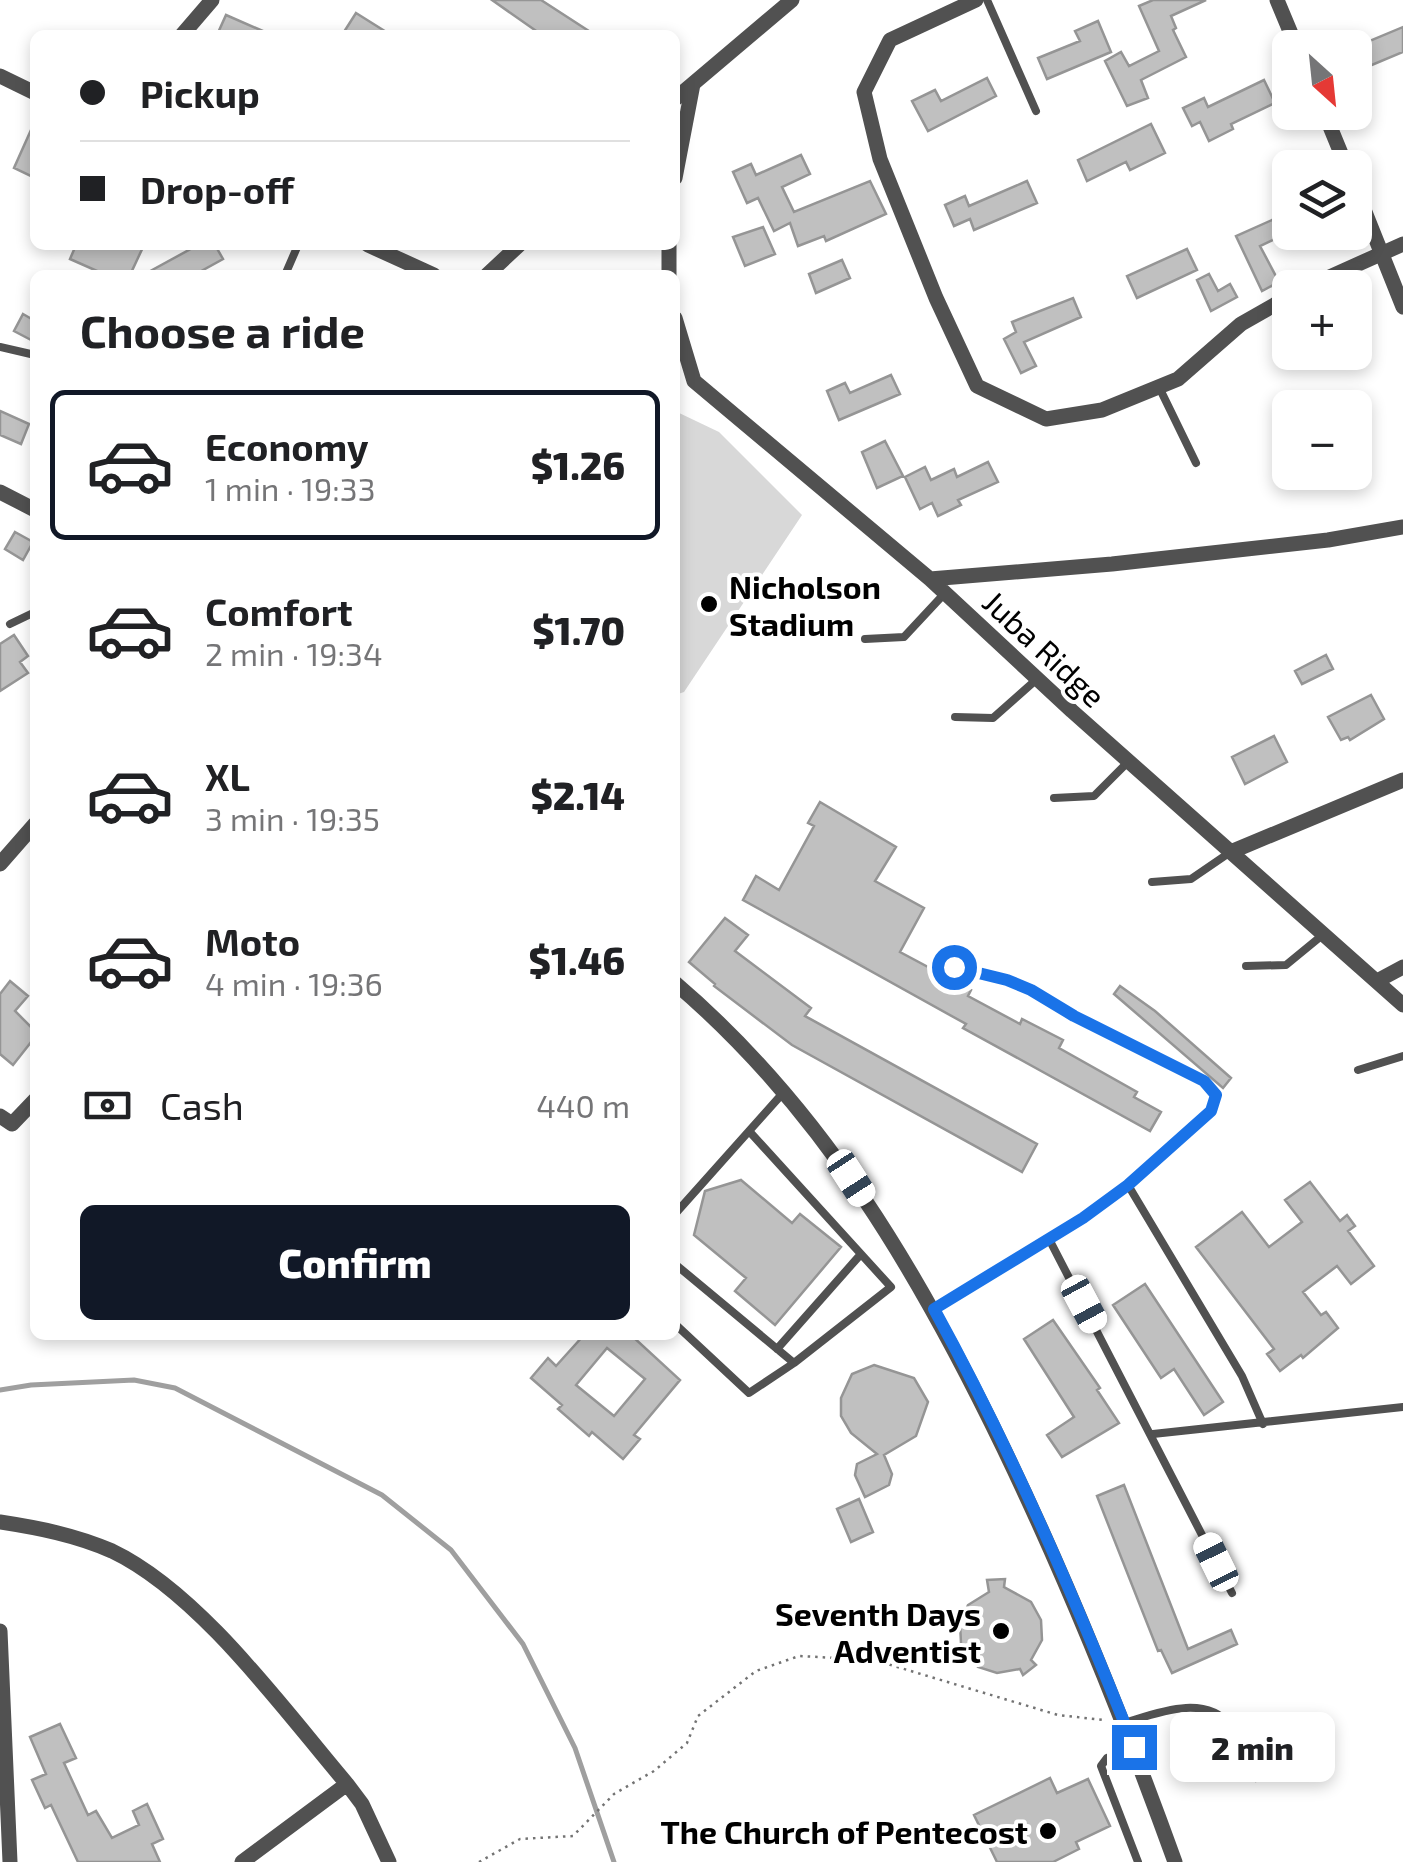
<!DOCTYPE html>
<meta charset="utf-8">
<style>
:root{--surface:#fff;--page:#f2f2f2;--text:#202124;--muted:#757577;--line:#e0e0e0;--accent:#111827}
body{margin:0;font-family:"Exo 2",sans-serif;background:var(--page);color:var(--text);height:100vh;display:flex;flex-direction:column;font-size:38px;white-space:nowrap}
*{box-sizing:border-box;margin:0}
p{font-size:32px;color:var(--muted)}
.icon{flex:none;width:55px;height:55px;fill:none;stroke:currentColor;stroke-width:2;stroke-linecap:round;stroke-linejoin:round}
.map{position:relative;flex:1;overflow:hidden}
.details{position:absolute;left:30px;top:270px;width:650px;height:1070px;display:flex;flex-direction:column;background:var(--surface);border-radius:15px;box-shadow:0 5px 15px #0003}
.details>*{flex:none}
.top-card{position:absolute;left:30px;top:30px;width:650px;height:220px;border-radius:15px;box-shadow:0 5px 15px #0003;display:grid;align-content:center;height:220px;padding:0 50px;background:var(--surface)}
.needle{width:65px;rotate:153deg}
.tools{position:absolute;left:1272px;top:30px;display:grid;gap:20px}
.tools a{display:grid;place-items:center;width:100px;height:100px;border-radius:15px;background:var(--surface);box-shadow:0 5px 15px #0003;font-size:50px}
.end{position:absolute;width:45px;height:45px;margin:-22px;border:12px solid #1a73e8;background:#fff;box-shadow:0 0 0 5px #fff}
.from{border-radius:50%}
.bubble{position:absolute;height:70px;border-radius:15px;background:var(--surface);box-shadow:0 5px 15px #0003;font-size:32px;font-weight:800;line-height:70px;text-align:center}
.car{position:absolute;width:30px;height:60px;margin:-30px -15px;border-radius:12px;box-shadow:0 0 8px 2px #0007;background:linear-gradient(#fff 24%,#345 0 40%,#fff 0 76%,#345 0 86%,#fff 0)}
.top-card b{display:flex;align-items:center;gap:35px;height:95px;font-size:38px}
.top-card b+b{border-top:2px solid var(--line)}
.top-card i{width:25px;height:25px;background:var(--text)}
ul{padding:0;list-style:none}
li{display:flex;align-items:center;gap:30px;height:150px;margin:0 20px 15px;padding:0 30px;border:5px solid transparent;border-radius:15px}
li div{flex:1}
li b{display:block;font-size:38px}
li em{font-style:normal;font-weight:800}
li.selected{border-color:var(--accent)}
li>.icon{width:90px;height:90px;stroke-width:1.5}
h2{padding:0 50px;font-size:45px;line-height:120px}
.pay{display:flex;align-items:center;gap:25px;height:110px;padding:0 50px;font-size:38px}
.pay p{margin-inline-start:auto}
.action{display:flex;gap:20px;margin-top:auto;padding:20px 50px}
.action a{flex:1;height:115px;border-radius:15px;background:var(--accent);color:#fff;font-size:40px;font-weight:800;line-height:115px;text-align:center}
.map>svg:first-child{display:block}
.green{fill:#d8d8d8}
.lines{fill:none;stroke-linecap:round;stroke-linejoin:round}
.stream{stroke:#9f9f9f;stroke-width:5}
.building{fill:#c0c0c0;stroke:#959595;stroke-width:2.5;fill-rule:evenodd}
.path{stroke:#737373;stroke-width:2.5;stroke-dasharray:2.5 5;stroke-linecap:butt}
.lane{stroke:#515151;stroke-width:8}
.street{stroke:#515151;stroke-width:15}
.route{stroke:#1a73e8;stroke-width:12}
.poi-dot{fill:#000;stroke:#fff;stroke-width:4}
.labels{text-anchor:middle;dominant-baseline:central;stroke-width:8;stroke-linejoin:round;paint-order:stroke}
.poi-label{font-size:32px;font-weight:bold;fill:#000;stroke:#fff;text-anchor:end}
.street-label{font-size:32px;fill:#000;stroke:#fff}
</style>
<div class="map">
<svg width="1403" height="1862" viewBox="0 0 1403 1862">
<rect width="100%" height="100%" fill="#fff"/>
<path class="green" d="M675 411 719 432 802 515 684 692 675 695Z"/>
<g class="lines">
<path class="stream" d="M0 1390 31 1385 134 1380 175 1388 382 1495 451 1550 523 1644 575 1748 614 1862"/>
</g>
<path class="building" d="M492 0H541L595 35H542Z
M1153 0H1206L1171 16 1176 28 1173 30 1186 57 1141 80 1148 98 1127 106 1105 61 1121 52 1129 66 1159 51 1139 6Z
M356 13 391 35H342Z
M226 15 272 35H217Z
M1098 21 1111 52 1047 79 1038 58 1080 41 1075 31Z
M1403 27V52L1355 72V47Z
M987 78 996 96 928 131 912 101 935 90 941 101Z
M1264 80 1275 103 1231 124 1233 129 1209 141 1200 122 1192 126 1183 108 1204 98 1208 107Z
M35 121V178L14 168Z
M1151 124 1165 153 1130 170 1126 162 1087 181 1078 160Z
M801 155 810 174 782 187 794 212 870 181 886 214 826 241 824 236 798 246 790 223 774 231 758 198 747 203 733 172 751 164 756 175Z
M1027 181 1037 203 974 230 970 219 954 226 945 205 965 196 969 206Z
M1290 212V232L1260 246 1279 282 1262 291 1236 236Z
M763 227 775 254 745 266 733 237Z
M76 245H144L130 275H106L70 259Z
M198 245H215L223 259 194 275H143Z
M1187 249 1197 270 1137 298 1127 276Z
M842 260 850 278 816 293 809 274Z
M1209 274 1218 291 1230 284 1237 297 1211 311 1197 280Z
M1073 298 1081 317 1024 342 1036 366 1021 373 1004 339 1016 332 1012 322Z
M23 314 35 321V342L14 331Z
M891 375 900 394 839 420 827 391 845 383 850 393Z
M0 411 29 424 21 444 0 435Z
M885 441 903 476 877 488 862 452Z
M988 462 998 482 958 500 961 505 938 516 932 503 920 509 905 477 925 467 931 480 954 469 957 477Z
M15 532 33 542 23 560 5 549Z
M14 635 28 656 20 662 28 673 0 691V644Z
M1326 655 1333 669 1302 684 1295 671Z
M1371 695 1384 719 1350 740 1348 737 1341 740 1328 717Z
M1274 736 1287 762 1245 784 1232 757Z
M820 802 896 847 875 881 924 908 900 952 971 990 968 996 1020 1024 1022 1019 1063 1040 1059 1048 1137 1092 1134 1097 1161 1112 1150 1131 963 1028 966 1024 743 900 756 876 779 890 814 826 808 823Z
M725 918 748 935 735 951 811 1008 805 1016 1037 1144 1022 1172 792 1045 714 986 715 984 689 962Z
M10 981 28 996 15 1011 35 1031V1037L13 1065 0 1054V994Z
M1120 986 1155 1011 1231 1078 1223 1088 1114 994Z
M741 1180 792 1223 800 1214 841 1247 775 1325 735 1291 746 1278 694 1235 705 1191Z
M1310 1182 1340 1221 1347 1215 1355 1226 1348 1231 1374 1266 1351 1284 1337 1266 1303 1292 1321 1315 1326 1312 1338 1328 1303 1358 1301 1355 1280 1371 1267 1354 1274 1349 1196 1247 1242 1212 1269 1247 1302 1222 1285 1200Z
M1145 1284 1223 1402 1204 1415 1174 1369 1161 1378 1113 1305Z
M1053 1320 1100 1388 1097 1390 1119 1423 1062 1457 1047 1435 1074 1417 1024 1339Z
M584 1335H631L680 1380 634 1435 640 1439 623 1459 592 1432 589 1436 558 1409 562 1405 531 1378 548 1358 556 1366ZM607 1348 645 1379 614 1416 576 1385Z
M874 1365 914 1378 928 1402 916 1436 884 1455 892 1474 889 1485 865 1497 855 1475 857 1464 877 1454 851 1433 841 1416V1398L852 1374Z
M1124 1485 1188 1649 1231 1630 1237 1644 1172 1673 1161 1650 1158 1651 1097 1496Z
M859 1499 873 1532 851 1542 837 1509Z
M1005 1579 1004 1587 1031 1602 1041 1620 1042 1640 1031 1660 1036 1665 1023 1675 1020 1669 997 1673 978 1667 964 1653 961 1643 960 1623 968 1605 989 1592 987 1580Z
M60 1724 76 1758 64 1763 88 1815 96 1811 112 1838 139 1825 133 1811 147 1804 163 1839 152 1844 160 1862H78L51 1805 45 1808 32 1780 46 1774 30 1737Z
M1050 1778 1057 1793 1088 1779 1110 1826 1076 1842 1079 1849 1053 1862H997L974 1815Z"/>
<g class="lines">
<path class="path" d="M479 1862 520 1839 573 1836 614 1794 654 1771 687 1743 698 1716 756 1671 799 1656 874 1660 1058 1715 1103 1720"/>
<path class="lane" d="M987 0 1036 111
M285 275 298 245
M0 347 35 355
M1158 385 1196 463
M10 624 35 612
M865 639 904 637 945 593
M955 717 993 718 1037 679
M1054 798 1094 796 1129 761
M1152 882 1191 879 1229 853
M1246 966 1286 965 1325 933
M1358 1070 1403 1056
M1128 1185 1242 1376 1263 1424
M675 1214 783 1093
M1049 1239 1232 1593
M675 1264 794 1363
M934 1309 1083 1218 1128 1185 1211 1111 1215 1095 1204 1081 1074 1016 1031 990 1007 980 954 967 937 956
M675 1324 749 1393 794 1363 891 1287 749 1131
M777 1349 861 1254
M1153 1434 1403 1407
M1124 1723C1157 1713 1205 1693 1231 1726 1243 1740 1248 1761 1256 1778
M1134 1747 1107 1758 1101 1766 1138 1862"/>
<path class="street" d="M976 0 890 40 864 92 880 159 936 298 977 386 1046 419 1102 410 1178 379 1241 324 1290 296
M1277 0 1297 48
M182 35 212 0
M0 76 35 93
M675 99 792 0
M1324 112 1347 168
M675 178 693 84
M1355 187 1403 307
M368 245 434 275
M487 275 519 245
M669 275V245
M1305 288 1403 244
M675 318 694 381 930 579 1072 711 1403 1005
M0 492 35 510
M930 579 1112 564 1328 540 1403 527
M1233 851 1403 780
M0 864 35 824
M1377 981 1403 967
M675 983C824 1110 920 1275 1004 1449 1069 1584 1124 1721 1175 1862
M0 1116 12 1124 35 1100
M0 1522C39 1528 75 1535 112 1551 200 1593 284 1710 347 1784L362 1804 389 1862
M0 1631 10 1862
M242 1862 347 1784"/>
</g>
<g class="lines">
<path class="route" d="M954 967 1007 980 1031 990 1074 1016 1204 1081 1216 1095 1211 1111 1128 1185 1083 1218 934 1309C1011 1449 1075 1598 1134 1747"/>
</g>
<g class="poi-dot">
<circle cx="709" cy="604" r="10"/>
<circle cx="1001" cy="1631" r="10"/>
<circle cx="1048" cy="1831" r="10"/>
</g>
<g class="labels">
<g class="poi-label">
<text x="729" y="586" text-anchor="start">Nicholson<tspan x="729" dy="37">Stadium</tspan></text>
<text x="981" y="1613">Seventh Days<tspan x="981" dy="37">Adventist</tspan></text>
<text x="1028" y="1831">The Church of Pentecost</text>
</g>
<g class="street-label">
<text transform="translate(1045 648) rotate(43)">Juba Ridge</text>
</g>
</g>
</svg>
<div class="tools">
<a><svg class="needle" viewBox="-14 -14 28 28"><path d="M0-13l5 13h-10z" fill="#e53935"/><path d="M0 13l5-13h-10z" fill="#757577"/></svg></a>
<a><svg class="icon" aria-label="layers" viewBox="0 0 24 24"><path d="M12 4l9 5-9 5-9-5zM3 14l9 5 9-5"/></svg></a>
<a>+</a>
<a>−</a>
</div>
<i class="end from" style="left:954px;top:967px"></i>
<i class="end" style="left:1134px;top:1747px"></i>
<div class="bubble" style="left:1170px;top:1712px;width:165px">2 min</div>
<i class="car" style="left:851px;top:1178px;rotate:147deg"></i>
<i class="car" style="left:1084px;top:1304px;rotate:152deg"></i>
<i class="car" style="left:1216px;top:1562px;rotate:334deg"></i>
<div class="top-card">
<b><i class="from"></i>Pickup</b>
<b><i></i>Drop-off</b>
</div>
<section class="details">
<h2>Choose a ride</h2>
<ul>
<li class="selected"><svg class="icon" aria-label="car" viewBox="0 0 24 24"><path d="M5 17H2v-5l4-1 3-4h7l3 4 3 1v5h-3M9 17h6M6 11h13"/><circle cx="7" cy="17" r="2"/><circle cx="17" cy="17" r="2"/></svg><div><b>Economy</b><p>1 min · 19:33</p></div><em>$1.26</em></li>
<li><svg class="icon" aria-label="car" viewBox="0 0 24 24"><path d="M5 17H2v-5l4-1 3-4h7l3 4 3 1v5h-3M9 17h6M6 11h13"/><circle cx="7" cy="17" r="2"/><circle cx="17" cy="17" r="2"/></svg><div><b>Comfort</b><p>2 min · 19:34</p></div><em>$1.70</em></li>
<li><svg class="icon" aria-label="car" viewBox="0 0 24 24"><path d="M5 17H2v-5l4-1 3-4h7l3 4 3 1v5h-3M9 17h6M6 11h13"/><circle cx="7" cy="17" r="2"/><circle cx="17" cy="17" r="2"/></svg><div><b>XL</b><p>3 min · 19:35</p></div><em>$2.14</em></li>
<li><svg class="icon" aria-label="car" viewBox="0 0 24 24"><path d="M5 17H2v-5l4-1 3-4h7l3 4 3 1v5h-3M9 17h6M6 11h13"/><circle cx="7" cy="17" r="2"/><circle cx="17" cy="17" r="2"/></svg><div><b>Moto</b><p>4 min · 19:36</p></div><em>$1.46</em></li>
</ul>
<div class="pay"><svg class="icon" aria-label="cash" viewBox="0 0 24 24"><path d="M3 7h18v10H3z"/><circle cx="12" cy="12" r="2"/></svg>Cash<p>440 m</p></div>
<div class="action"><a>Confirm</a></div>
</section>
</div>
